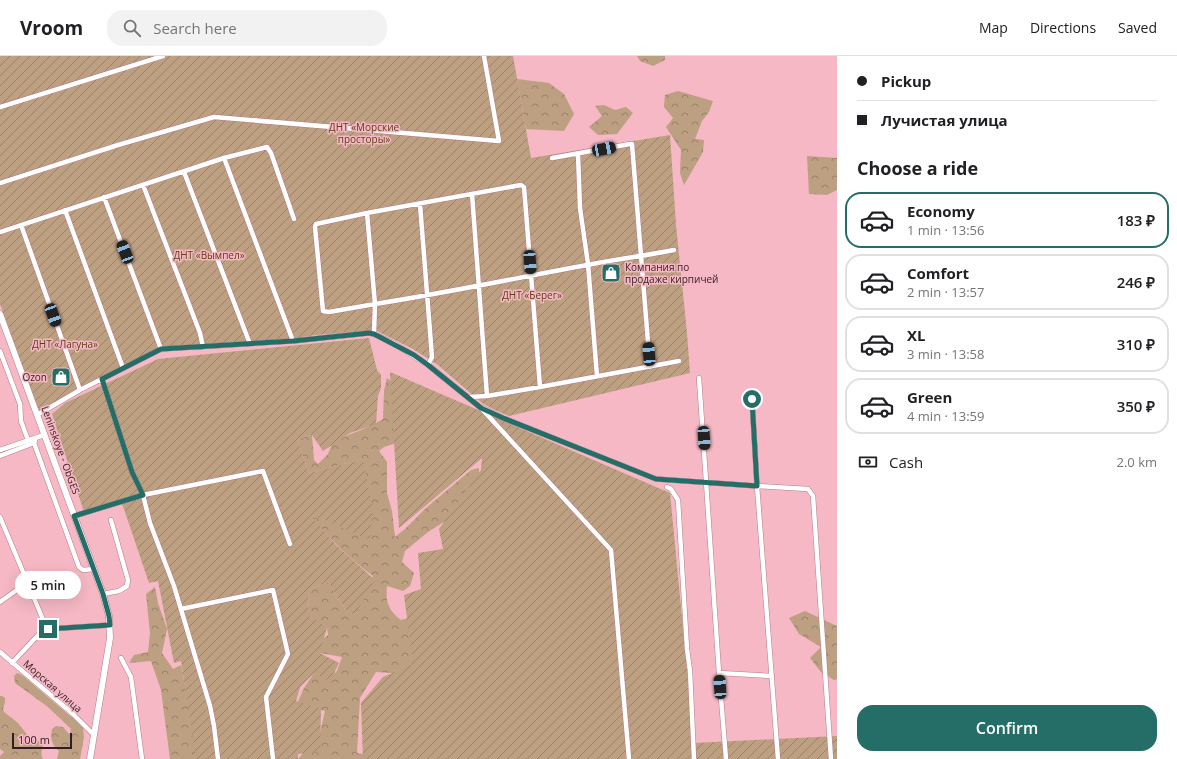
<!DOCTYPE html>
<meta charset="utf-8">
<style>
:root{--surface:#fff;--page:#f2f2f2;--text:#202124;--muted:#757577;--line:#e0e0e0;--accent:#246e67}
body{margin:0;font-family:"Open Sans",sans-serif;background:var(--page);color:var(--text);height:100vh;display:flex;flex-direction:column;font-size:15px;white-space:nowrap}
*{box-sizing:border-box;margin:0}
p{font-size:13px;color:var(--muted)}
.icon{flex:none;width:22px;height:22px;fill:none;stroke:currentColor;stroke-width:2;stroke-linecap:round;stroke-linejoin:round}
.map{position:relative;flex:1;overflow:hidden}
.panel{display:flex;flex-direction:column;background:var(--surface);width:340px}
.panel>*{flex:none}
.hud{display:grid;align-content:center;height:88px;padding:0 20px;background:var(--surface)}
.scale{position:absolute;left:12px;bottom:10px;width:60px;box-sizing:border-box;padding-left:4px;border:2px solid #341d22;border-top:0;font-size:11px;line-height:14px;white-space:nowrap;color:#341d22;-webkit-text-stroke:3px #f5b8c4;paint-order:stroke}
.end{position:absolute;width:18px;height:18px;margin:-9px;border:5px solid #246e67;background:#fff;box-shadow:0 0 0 2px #fff}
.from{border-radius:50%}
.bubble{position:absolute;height:28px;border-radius:14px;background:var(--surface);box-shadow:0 4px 16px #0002;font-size:13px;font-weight:600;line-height:28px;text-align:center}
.car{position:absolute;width:12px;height:24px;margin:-12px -6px;border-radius:5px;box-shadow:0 0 3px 1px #0007;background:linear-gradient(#222 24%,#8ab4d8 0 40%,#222 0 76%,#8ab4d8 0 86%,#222 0)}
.hud b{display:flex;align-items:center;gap:14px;height:38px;font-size:15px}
.hud b+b{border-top:1px solid var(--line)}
.hud i{width:10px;height:10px;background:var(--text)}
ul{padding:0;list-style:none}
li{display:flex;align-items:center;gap:12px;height:56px;margin:0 8px 6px;padding:0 12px;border:2px solid var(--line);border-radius:16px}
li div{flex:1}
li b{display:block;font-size:15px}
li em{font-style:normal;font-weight:600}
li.selected{border-color:var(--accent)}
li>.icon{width:36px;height:36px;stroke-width:1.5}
h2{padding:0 20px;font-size:18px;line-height:48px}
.pay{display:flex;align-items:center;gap:10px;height:44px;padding:0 20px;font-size:15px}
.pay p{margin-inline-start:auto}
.cta{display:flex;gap:8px;margin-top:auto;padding:8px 20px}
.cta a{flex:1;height:46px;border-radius:16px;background:var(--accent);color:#fff;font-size:16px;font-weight:600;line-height:46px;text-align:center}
header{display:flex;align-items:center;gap:24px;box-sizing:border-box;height:56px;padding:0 20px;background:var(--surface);border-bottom:1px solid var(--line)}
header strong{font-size:19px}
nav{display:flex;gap:22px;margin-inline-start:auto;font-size:14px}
.search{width:280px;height:36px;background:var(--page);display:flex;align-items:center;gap:10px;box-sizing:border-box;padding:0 14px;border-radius:16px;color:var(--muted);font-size:15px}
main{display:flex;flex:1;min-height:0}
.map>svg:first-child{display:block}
.forest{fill:url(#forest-crowns)}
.garden{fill:url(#garden-furrows)}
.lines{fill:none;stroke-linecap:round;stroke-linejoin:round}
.minor-casing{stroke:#b57c87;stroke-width:5.5}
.major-casing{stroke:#b57c87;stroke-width:7}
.minor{stroke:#fff;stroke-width:4.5}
.major{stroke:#fff;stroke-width:6}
.route{stroke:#246e67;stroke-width:5}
.labels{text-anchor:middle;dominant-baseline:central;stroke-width:3;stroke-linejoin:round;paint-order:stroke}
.park-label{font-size:10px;fill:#5e3d16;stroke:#f5b8c4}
.poi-label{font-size:10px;fill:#341d22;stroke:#f5b8c4;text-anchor:start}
.street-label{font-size:10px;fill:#341d22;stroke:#f5b8c4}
</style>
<header>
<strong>Vroom</strong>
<div class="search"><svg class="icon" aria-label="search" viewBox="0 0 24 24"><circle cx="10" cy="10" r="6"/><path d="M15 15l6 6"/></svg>Search here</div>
<nav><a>Map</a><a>Directions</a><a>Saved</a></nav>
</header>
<main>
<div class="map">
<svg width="837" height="703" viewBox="0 0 837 703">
<defs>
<pattern id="forest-crowns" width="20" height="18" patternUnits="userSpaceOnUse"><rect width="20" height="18" fill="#bd9f82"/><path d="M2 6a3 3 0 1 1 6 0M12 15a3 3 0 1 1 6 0" fill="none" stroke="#9a816a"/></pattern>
<pattern id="garden-furrows" width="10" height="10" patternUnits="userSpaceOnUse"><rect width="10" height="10" fill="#bd9f82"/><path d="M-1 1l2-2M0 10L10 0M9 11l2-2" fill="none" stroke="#9a816a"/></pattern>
</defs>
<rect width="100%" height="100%" fill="#f5b8c4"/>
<path class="forest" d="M637 0H665V4L653 10 640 5Z
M517 23 549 27 564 38 574 58 564 75 526 73Z
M678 35 713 45 709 56 702 65 695 83 704 84 703 96 684 129 680 117 681 94 666 71 673 62 664 51 665 39Z
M604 49 615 54 626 51 633 57 617 78 598 79 589 71 602 60 595 50Z
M807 100 837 102V134L827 139 809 138Z
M387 322 393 327 400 386 384 391 379 395 387 406V437L392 455 395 481 406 472 426 452 471 414 479 412V423L455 459 428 476 405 495 402 506 414 517 410 530 403 535 387 530C385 546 389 555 401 564L419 559 422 597 406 618 376 616 360 642 357 697 371 699 377 703H298L308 692 317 690 325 655 297 648 304 632 314 617 329 622 337 615 342 601 320 597 319 586 328 579 327 572 309 560 308 534 328 526 348 558 366 535 373 520C350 503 331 484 312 462L363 403 309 417 297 383 312 379 314 404 318 408 328 398 333 386C349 378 369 372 383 363L384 335Z
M155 531 158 547 167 573 162 597 173 613 181 609 199 703H170L161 634 151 605 129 607 134 599 148 596 150 577 146 538Z
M805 555 837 570V623L834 624 821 616 810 602 821 591 799 578 789 562Z
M17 617 22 619 76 665 83 672 84 681 80 703H57L59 695C52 689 50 683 52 673L56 670 63 671 69 678 70 677 71 673 48 651 15 627 14 620Z
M0 640H2L5 642V646L3 653 4 656 18 667 29 681 42 687C44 692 39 697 43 703H0V700L4 696 0 693Z"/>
<path class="garden" d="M0 0H513L531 102 670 79 676 169 687 277 690 317 509 360 495 354 482 347 438 309 413 293 375 274 316 279 296 282 159 292 39 355 0 248Z
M369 282 377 314 381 319V332L378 340 376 368 350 377 323 395 312 379 297 383 309 417 363 403 373 455 370 484 323 463 313 462 336 489 375 524 356 557 348 558 328 526 308 534 309 560 327 571 320 597 339 607 330 625 314 617 300 631 296 645 321 653 320 696 298 698V703H196L181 605 174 607 158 525 149 527 124 453 120 443 84 456 52 358 65 347 158 303Z
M390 316 670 437 694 687 837 680V703H363L361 647 383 621 413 608 404 539 421 533 418 497 443 493 439 473 481 414 482 402 399 472Z"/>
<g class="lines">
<defs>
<path id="minor" d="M0 51 163 0
M578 98 580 152 588 208 597 320
M224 102 293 285
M552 102 630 88H632L650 311
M184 116 250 288
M0 127 118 89 214 61 499 85 484 0
M143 129 200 277 203 291
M472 138 487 340
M104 141 161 293
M420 148 432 301 428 309
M65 154 123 312
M367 157 375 248 329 256 323 255 315 171 316 168 367 157 521 129 524 131 540 331
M21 169 80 334
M0 176 224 102 267 91 271 97 294 163
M374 278 375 248C446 237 516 222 587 209 616 203 645 200 674 194
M0 295 20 348 21 365 28 384
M699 322 719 617 772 620
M102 323 132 416 143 439 150 467 174 530 210 650 214 670 218 703
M468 341 487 340 540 331 679 305
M752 343 757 430 808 433 813 440 831 703
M483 352 503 362 656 423 757 430 778 703
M37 359 80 334 161 293 293 285 369 277 374 278 393 287 428 309 481 352 611 494 629 703
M34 387 79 511 83 514 94 513
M0 394 44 379
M0 400 34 387 35 385
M667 431 671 433 678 444 687 593 690 615 694 703
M74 460 143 439 263 415 290 488
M0 461 47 573
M103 538 119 535 127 530 128 524 111 464
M0 546 28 526
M181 553 273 534 288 598 266 641 273 703
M0 596 73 658 93 678
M121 602 131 621 142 703
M12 607 41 576 47 573 110 569
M719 617 726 703"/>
<path id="major" d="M0 258 103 538 109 560 110 582 90 703"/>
</defs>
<use href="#minor" class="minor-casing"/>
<use href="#major" class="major-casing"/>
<use href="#minor" class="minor"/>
<use href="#major" class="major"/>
</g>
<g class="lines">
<path class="route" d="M48 573 110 569 109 560 103 538 74 460 143 439 132 416 102 323 161 293 293 285 369 277 374 278 414 299 428 309 481 352 503 362 656 423 757 430 752 343"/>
</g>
<defs>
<symbol id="shop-square" viewBox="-11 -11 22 22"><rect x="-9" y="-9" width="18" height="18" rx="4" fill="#246e67" stroke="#f5b8c4"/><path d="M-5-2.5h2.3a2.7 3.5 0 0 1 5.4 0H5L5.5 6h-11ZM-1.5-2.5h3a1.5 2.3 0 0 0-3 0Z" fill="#fff"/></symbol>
</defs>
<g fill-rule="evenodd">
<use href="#shop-square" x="600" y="206" width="22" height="22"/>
<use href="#shop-square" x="50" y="310" width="22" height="22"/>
</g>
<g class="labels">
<g class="park-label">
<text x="364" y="71">ДНТ «Морские<tspan x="364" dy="12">просторы»</tspan></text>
<text x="209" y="199">ДНТ «Вымпел»</text>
<text x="532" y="239">ДНТ «Берег»</text>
<text x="65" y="288">ДНТ «Лагуна»</text>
</g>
<g class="poi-label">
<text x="625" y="211">Компания по<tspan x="625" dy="12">продаже кирпичей</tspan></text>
<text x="47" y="321" text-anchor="end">Ozon</text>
</g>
<g class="street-label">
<text transform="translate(61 394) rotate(70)">Leninskoye - ObGES</text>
<text transform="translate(53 630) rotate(41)">Морская улица</text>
</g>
</g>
</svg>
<div class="scale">100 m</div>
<i class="end from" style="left:752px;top:343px"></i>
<i class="end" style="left:48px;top:573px"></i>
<div class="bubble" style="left:15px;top:515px;width:66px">5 min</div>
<i class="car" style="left:604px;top:93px;rotate:79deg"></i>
<i class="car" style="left:125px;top:196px;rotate:339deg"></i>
<i class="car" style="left:530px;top:206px;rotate:176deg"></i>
<i class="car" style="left:53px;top:259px;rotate:160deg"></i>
<i class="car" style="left:649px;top:298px;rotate:355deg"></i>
<i class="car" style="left:704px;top:382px;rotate:176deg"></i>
<i class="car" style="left:720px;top:631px;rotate:356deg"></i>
</div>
<section class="panel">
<div class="hud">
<b><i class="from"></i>Pickup</b>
<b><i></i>Лучистая улица</b>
</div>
<h2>Choose a ride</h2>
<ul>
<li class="selected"><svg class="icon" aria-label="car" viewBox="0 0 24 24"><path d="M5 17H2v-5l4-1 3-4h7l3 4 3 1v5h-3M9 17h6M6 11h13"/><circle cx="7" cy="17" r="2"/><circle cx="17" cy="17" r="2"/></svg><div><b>Economy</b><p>1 min · 13:56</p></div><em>183 ₽</em></li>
<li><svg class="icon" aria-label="car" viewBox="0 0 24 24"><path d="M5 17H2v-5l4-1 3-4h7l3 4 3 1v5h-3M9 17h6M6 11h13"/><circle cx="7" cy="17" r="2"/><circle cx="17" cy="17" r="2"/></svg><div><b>Comfort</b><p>2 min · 13:57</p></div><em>246 ₽</em></li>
<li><svg class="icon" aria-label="car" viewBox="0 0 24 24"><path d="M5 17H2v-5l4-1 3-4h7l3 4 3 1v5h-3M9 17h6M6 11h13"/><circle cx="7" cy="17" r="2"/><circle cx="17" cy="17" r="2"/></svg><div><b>XL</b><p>3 min · 13:58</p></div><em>310 ₽</em></li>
<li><svg class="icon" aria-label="car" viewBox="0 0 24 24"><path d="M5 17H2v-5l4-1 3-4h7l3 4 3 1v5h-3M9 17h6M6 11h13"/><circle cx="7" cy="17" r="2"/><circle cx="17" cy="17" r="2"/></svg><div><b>Green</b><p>4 min · 13:59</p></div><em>350 ₽</em></li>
</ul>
<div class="pay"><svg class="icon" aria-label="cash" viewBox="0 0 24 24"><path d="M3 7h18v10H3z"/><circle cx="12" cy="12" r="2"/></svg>Cash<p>2.0 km</p></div>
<div class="cta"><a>Confirm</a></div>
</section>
</main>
